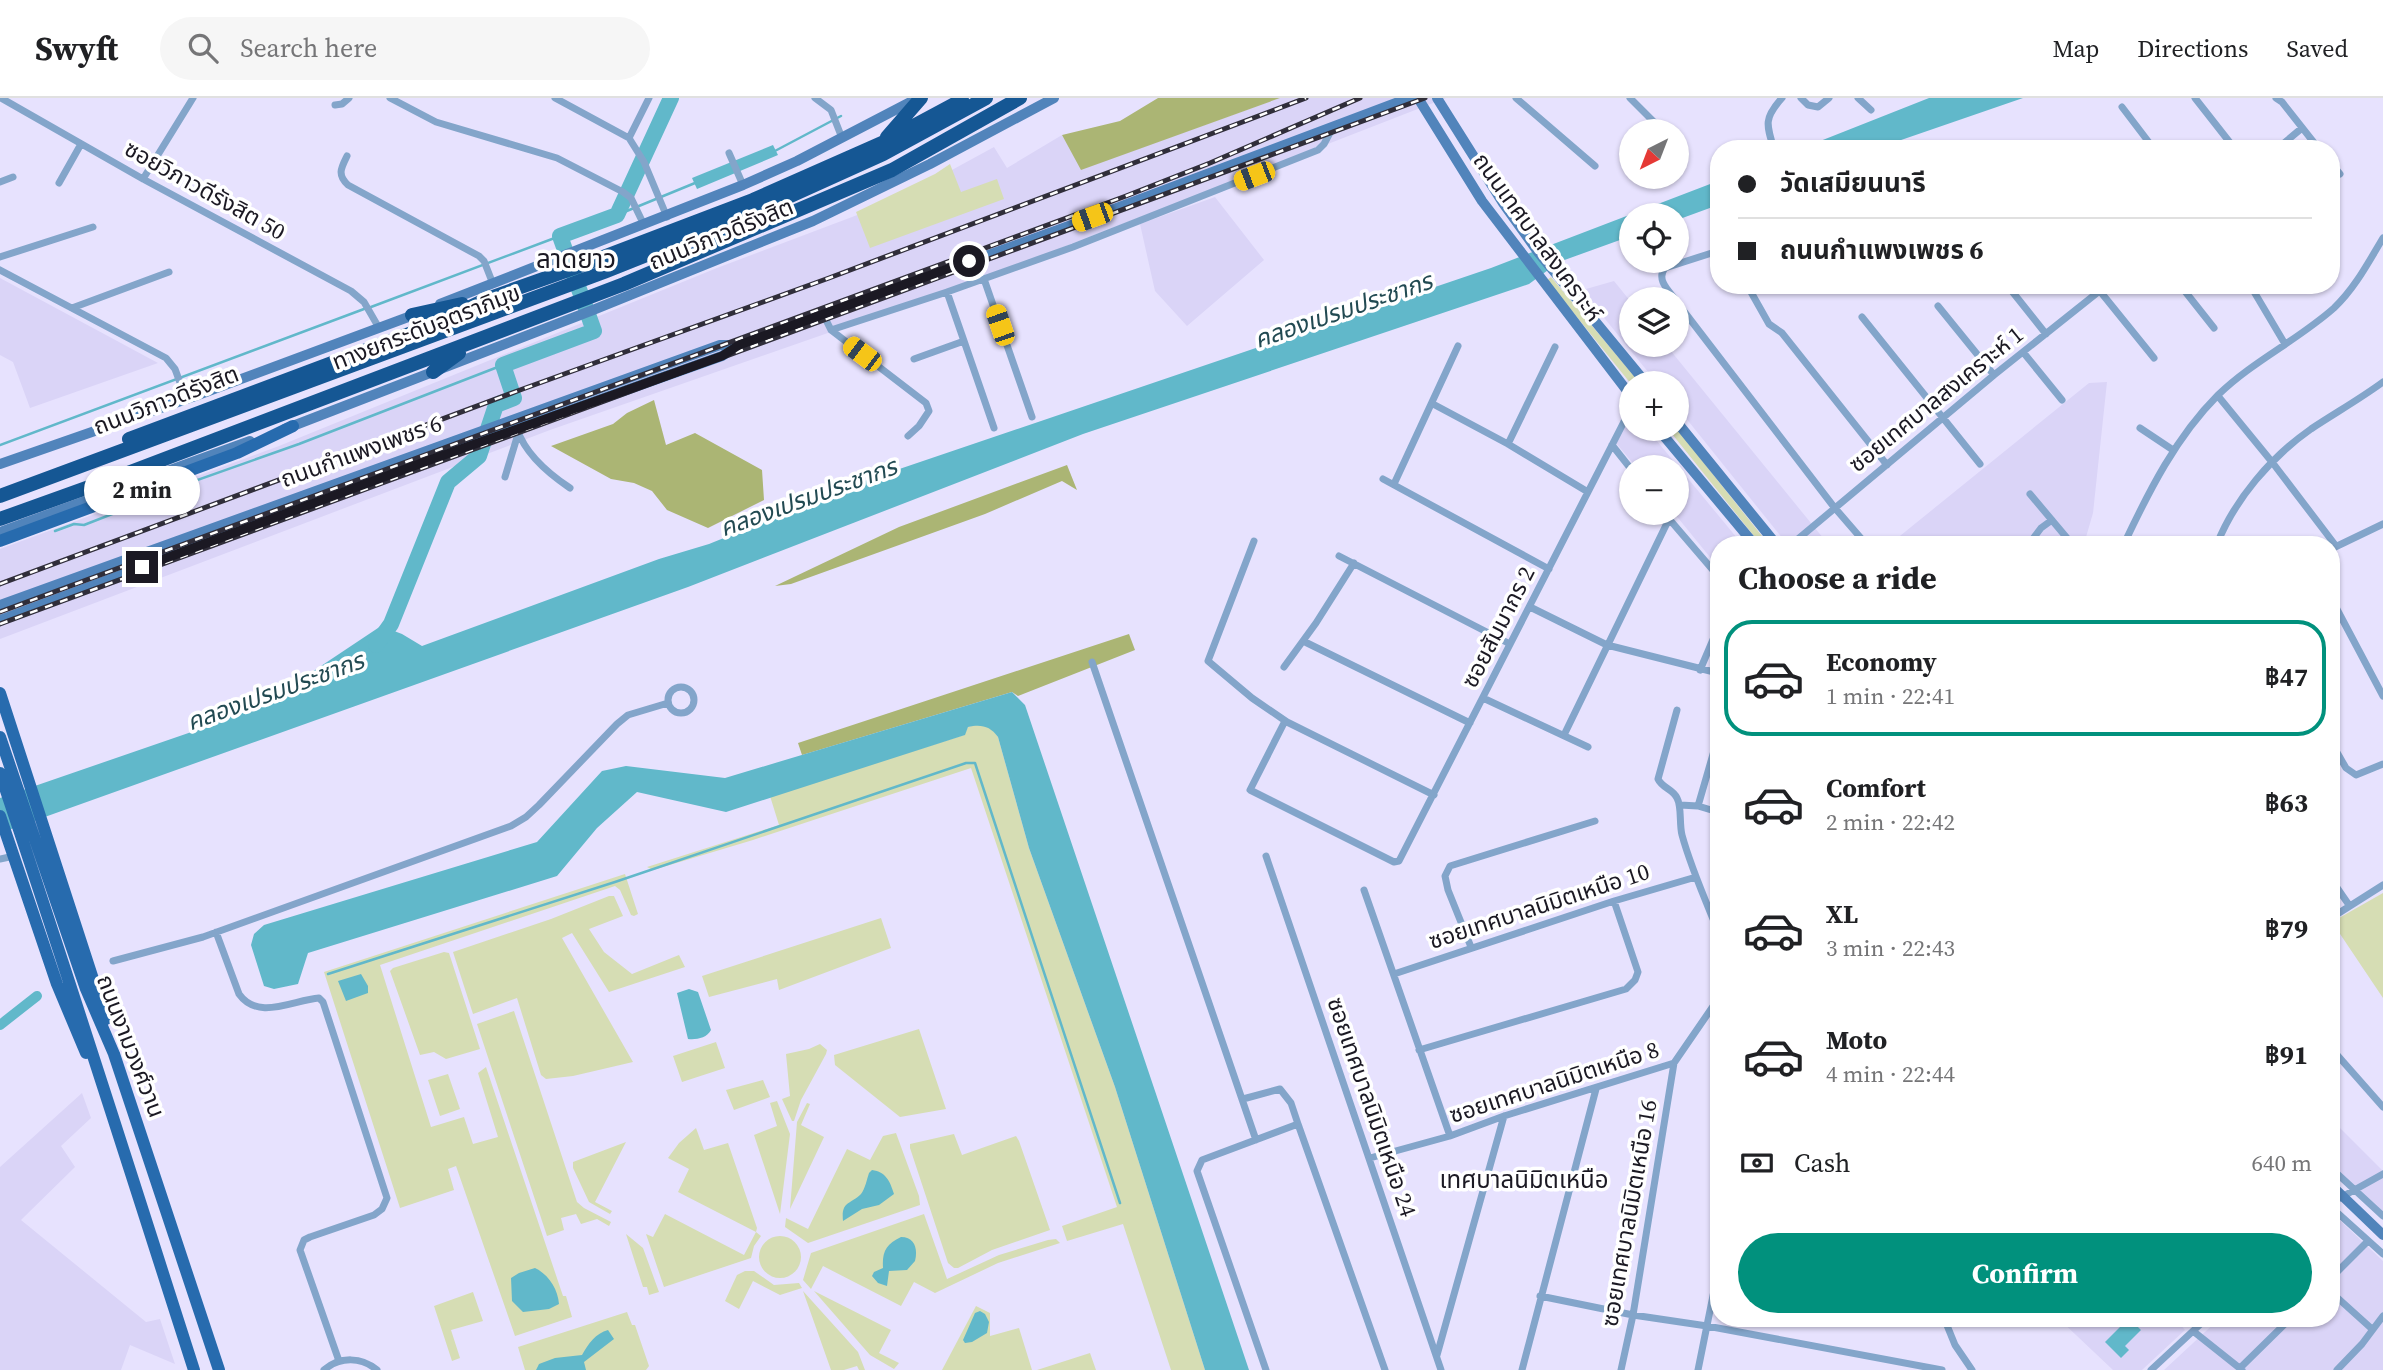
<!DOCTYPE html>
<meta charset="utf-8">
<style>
:root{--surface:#fff;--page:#f6f6f6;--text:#202124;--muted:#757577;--line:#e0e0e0;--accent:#01917d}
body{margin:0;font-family:"Source Serif 4","Noto Sans Thai",serif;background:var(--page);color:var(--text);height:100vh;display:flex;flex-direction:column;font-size:26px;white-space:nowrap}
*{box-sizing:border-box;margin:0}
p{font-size:23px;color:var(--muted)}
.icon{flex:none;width:38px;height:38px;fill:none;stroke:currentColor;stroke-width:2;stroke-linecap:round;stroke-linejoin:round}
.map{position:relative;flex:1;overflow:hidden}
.drawer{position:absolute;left:1710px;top:438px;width:630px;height:791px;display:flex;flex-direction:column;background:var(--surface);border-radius:28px;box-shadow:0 2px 5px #0004}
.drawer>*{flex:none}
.top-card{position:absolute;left:1710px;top:42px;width:630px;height:154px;border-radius:28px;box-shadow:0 2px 5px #0004;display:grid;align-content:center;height:154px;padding:0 28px;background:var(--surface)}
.needle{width:46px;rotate:222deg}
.tools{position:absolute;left:1619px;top:21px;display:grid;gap:14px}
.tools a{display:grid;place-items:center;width:70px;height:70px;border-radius:50%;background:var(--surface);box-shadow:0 2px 5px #0004;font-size:35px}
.end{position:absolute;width:32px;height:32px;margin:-16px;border:9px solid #1b1923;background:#fff;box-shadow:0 0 0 4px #fff}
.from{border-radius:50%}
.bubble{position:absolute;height:49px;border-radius:24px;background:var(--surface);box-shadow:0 2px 5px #0004;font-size:23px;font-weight:700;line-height:49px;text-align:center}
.car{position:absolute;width:21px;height:42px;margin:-21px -10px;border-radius:9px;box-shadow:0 0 5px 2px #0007;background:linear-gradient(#f5c518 24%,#345 0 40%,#f5c518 0 76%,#345 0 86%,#f5c518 0)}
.top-card b{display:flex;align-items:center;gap:24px;height:66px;font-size:26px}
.top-card b+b{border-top:2px solid var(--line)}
.top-card i{width:18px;height:18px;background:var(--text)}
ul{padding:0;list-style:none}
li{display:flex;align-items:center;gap:21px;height:116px;margin:0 14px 10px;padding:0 14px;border:4px solid transparent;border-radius:28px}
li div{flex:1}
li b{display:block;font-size:26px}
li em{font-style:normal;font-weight:700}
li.selected{border-color:var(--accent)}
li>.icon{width:63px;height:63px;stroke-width:1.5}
h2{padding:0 28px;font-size:32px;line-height:84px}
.pay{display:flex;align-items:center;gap:18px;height:77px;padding:0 28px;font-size:26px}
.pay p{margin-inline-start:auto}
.cta{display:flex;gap:14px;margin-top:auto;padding:14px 28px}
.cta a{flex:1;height:80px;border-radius:42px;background:var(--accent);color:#fff;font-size:28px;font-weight:700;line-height:80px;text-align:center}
header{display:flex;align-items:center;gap:42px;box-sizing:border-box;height:98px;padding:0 35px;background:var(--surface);border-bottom:2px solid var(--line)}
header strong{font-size:33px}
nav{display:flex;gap:38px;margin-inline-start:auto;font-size:24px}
.search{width:490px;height:63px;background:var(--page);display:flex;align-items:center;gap:18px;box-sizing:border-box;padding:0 24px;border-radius:38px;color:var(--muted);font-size:26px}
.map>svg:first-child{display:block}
.built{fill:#dad4f7}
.green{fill:#d6ddb4}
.forest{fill:#abb574}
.water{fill:#61b8ca}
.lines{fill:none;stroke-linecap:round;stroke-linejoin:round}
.stream{stroke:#61b8ca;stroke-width:2.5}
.canal{stroke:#61b8ca;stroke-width:10}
.river{stroke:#61b8ca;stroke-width:16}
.street{stroke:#83a5ca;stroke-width:7}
.secondary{stroke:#5184bb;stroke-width:10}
.primary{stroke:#276bae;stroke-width:12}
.highway{stroke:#155794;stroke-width:14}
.rail-casing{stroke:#302e3a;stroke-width:5}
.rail{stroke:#fff;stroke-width:2.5;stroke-dasharray:8;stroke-linecap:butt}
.route{stroke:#1b1923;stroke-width:9}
.labels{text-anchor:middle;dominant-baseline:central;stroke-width:7;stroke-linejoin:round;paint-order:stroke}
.street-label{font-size:23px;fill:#1b1923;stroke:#fff}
.water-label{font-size:24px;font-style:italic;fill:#224a52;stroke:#fff}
.neighbourhood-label{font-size:24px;fill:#1b1923;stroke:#fff}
.quarter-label{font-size:26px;fill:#1b1923;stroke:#fff}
</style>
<header>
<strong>Swyft</strong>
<div class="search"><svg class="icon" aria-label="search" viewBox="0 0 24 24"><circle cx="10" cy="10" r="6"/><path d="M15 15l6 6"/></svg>Search here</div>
<nav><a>Map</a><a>Directions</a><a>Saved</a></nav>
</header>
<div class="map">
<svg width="2383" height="1272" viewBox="0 0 2383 1272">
<rect width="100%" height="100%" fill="#e7e2fe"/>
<path class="built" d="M1280 0H1446L971 185 550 332 0 541V451L279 348 717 170 897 102 994 49 1007 70 1062 37 1082 71Z
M1215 99 1264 162 1187 228 1155 193 1140 126Z
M0 180 158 265 30 310 13 264 0 257Z
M1614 183 1631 204V247H1666L1828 446H1787L1677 309 1676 285H1657L1584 195 1586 191Z
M2107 284 2093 415 2084 446H1890L2089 285Z
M1624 303 1631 311V331H1647L1742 446H1718V469L1674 415H1676V369H1636L1616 345Z
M82 995 91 1020 61 1048 75 1069 21 1122 146 1224 160 1221 175 1266 130 1247 121 1272H0V1069Z
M2331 1021 2383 1073V1116L2331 1066Z
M2331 1114 2383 1163V1272H2164L2220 1220H2331Z
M2058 1220H2175L2185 1232 2142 1272H2113Z"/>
<path class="green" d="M950 66 961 94 997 81 1004 101 870 150 856 114 935 76Z
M1551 179 1640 285 1631 286 1547 182Z
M1668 331H1677L1762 438V444L1758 443Z
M979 626 992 631 998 639 1029 750 1115 989 1205 1272H1171L1123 1126 1067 1143 1062 1128 1117 1109 971 670 753 742 653 772 647 769 779 727 770 698 964 637 968 629Z
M625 776 638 816 634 818 631 817 620 792 615 788 380 867 431 1029 464 1019 473 1046 498 1039 478 975 486 969 563 1198H566L572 1219 515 1238 456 1068 448 1071 454 1092 400 1110 324 874Z
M2383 795V900L2332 824Z
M609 798H614L623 818 589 831 604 854 632 876 679 857 685 869 609 894 572 835 562 840 633 964 573 978 546 981 541 977 517 900 473 916 453 854 551 821Z
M881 820 891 850 779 892 777 881 709 899 702 878Z
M444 854 449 855 480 951 446 961 434 954 420 957 390 873 393 870Z
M514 913 577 1104 584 1110 611 1124 609 1128 597 1121 581 1126 576 1116 561 1120 564 1132 547 1138 477 926Z
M919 931 946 1011 900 1019 835 967 834 957Z
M716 944 725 970 682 984 673 958Z
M820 946 827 952 826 956 801 1002 794 1023H792L782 1001 790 998 786 956 809 951Z
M448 976 460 1011 440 1018 428 982Z
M763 982 770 999 734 1012 726 992Z
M777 1003 790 1036 780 1116 754 1037 777 1028 770 1005Z
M807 1005 810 1006 801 1027 824 1039 790 1111 797 1024Z
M696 1030 704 1052 728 1045 757 1130 756 1134 761 1138 754 1148 751 1160 664 1189 646 1136 653 1139 665 1116 744 1157 756 1134 678 1094 689 1071 668 1060 679 1045Z
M896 1035 919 1098 920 1107 808 1145 785 1129 786 1120 808 1131 847 1051 870 1062 883 1038Z
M954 1036 962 1057 1016 1038 1019 1043 1050 1132 992 1152 958 1170H954L948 1165 910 1050V1046Z
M626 1044 595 1104 612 1113 610 1116 589 1104 573 1070V1064Z
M924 1116 947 1181 999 1157 1048 1142 1056 1141 1060 1145 998 1165 935 1195 914 1184 901 1208 823 1168 811 1191 803 1182 811 1155Z
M626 1136 643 1150 659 1194 649 1197 647 1189H643Z
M759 1159a21 21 0 1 1 42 0a21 21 0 1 1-42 0Z
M745 1173H754L774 1187 799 1185 802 1190 780 1197 753 1183 739 1211 725 1203 737 1177Z
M803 1193 858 1254 865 1272H859L857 1268 844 1272H831Z
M814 1193 891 1232 879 1255 899 1265 894 1271 870 1257Z
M473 1194 483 1223 451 1232 460 1260 452 1263 434 1208Z
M976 1208 990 1215V1238L1019 1230 1032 1272H942Z
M627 1214 632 1227H635L649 1268 646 1272H525L518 1249Z
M1090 1255 1096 1272H1037Z"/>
<path class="forest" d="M1158 0H1280L1081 72 1062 37 1120 23Z
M654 302 666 347 695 335 762 372 764 402 708 430 667 412 652 393 634 385 611 381 551 348 613 326 627 315Z
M1067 367 1077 392 1062 383 985 416 791 486 775 488 899 429Z
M1129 536 1135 552 1018 598 1012 594 802 657 798 645Z"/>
<path class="water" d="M1929 0H2023L1875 51H1800Z
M773 47 778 57 697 91 692 80Z
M1718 83V107L1677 122 1676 117H1631V138L1559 164 1529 186 1083 336 688 489 0 735V700L203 630 270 602 381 528 402 536 422 548 659 461 709 446 867 382 1491 170Z
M1012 594 1025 607 1249 1272H1205L1115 989 1029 750 998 639C990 628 981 626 968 629L965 637 726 714 637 694 597 730 557 778 308 855 298 886 274 891 264 888 251 847 254 836 264 827 537 744 602 673 626 668 725 680Z
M361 876 368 888V895L346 903 338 883Z
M689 891 698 894 711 932C707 940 696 942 688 941L677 895Z
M872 1072C886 1074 890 1083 894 1096L879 1107 862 1111 843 1123C841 1103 850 1107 861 1096 865 1091 867 1081 869 1075Z
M901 1139C915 1139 918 1151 915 1163L907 1172 889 1173 887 1188 878 1185 872 1178 874 1174 883 1170C882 1154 886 1146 901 1139Z
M535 1170C548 1176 558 1191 559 1206L549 1211 523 1214 512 1203 511 1180 519 1175Z
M980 1213 985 1216 989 1224 987 1235 972 1244 965 1245 963 1242 975 1215Z
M2129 1220 2141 1232 2125 1248 2129 1252 2121 1260 2105 1244Z
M608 1232 614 1241 584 1264 586 1272H536L539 1266 555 1260 582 1257C588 1246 596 1235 608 1232Z"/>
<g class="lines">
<path class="stream" d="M773 54 841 18
M617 117 695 85
M371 209 560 138
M0 347 364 211
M55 433 74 426 84 427 138 406 141 402 299 346 503 267
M328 876 615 784 966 665H975L1120 1105"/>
<path class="canal" d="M0 927 37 898"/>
<path class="river" d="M376 547 391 526 448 384 479 358 496 307 514 300 503 267 594 233 560 138 617 117 671 0"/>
<path class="street" d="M1 0 143 81 351 193 364 204 379 230
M390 0 436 24 557 60 623 94 631 100 644 127
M555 0 629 40 644 64 667 119
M815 0 831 12 842 40
M1516 0 1595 68
M1630 0 1663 33
M1801 0 1808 7 1818 9 1829 0
M1858 0 1871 12
M2195 0 2235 51
M2276 0 2282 4 2319 51
M335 7 342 6 349 0
M2122 9 2154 51
M629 40 649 0
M1774 51C1766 26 1764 20 1782 0
M2277 51 2302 30
M729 55 743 87
M347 58C341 70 337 77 348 87L479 158 484 163 493 186
M2331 65 2340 76
M143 81 193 0
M0 84 13 79
M59 85 81 46
M0 159 93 129
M0 172 166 260 175 271 186 301
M984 181 1032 319
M1747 187 1769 226 1782 235 1887 367
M2007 187 2046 236
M2095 187 2154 260
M2180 187 2214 230
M2253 192 2285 246
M947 194 1073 149 1318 52 1324 46 1333 29
M1675 201C1668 192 1656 181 1665 170L1718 153
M1676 203 1834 409 1866 446
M1938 208 1994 277
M72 210 169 174
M823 216 831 232 926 305 929 313 919 328 908 338
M1862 219 1980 366
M831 232 947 194 964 243 914 261
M964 243 994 330
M2023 254 2062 302
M2218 298 2272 364 2336 448
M1433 306 1508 346 1588 394
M2140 330 2173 352
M517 331C525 355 549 376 570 390
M1508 346 1555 249
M1612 347 1631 371
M505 379 518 336
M1383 381 1549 471
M1394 386 1458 248
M2030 396 2072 446
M1664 415 1718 478
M1254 443 1208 563 1252 600 1287 624 1434 697
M1792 446 1994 277 2107 187
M2029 446 2041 430 2052 422
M2124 446C2149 393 2176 339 2218 297 2253 263 2298 242 2334 210 2355 190 2368 165 2383 140
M2217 446C2235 401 2271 359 2311 331 2335 315 2360 301 2383 284
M2331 451 2383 426
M1339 458 1510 546
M2331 500 2383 598
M1530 509 1607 547 1718 575
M1303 543 1470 625
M1092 564 1256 1042
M1284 569 1316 525 1354 465
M1700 572 1718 530
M668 602a13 13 0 1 1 26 0a13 13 0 1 1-26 0Z
M1483 600 1588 649
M1677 612 1658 681C1662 690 1673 691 1677 700 1682 709 1679 725 1682 737 1691 770 1705 801 1718 833
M1287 624 1284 625 1250 692 1394 764 1399 763 1631 310
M1564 637 1669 421
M2331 644 2346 670 2356 677 2383 666
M1680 707 1698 708 1718 714
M1698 708 1718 639
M1266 758 1441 1272
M0 761 14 758
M2331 781 2349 807
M1364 792 1450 1038
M2331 820 2383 787
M216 834 239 896C258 923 293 902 319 900L323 904 387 1100 382 1111 374 1117 310 1139 304 1142 300 1152 339 1263
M1471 849 1448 792 1445 778 1450 768 1595 723
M113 863 203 839 511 728 526 719 539 707 617 626 628 617 668 605
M1394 876 1614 803 1696 779
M2331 950 2383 1009
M1419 952 1626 891 1635 882 1638 874 1614 803
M1243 1001 1280 991 1291 1005 1298 1026
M1370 1060 1450 1038 1504 1018 1674 965 1718 901
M2331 1070 2383 1118
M2331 1105 2383 1076
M2331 1109 2383 1156
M2331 1180 2368 1143
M2331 1194 2372 1231
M1540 1198 1633 1217 1707 1228 1942 1272
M1944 1220 1955 1247 1972 1272
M2193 1233 2242 1272
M1437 1257 1504 1018
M2240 1270 2291 1220
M324 1272C340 1258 362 1259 377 1272
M1266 1272 1197 1073 1202 1062 1298 1026 1385 1272
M1522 1272 1596 991
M1621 1272 1633 1217 1674 965
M1698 1272 1718 1173
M2151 1272 2207 1220
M2337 1272 2362 1246 2383 1218"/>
<path class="secondary" d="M1418 0 1482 103 1631 298
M1437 0 1503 105 1538 154 1646 285
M440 206 743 87 797 63 918 0
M1676 323 1776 446
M285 331 593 212 813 123 930 66 1054 0
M1658 331 1754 446
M0 366 198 297 419 215
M0 434 250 343
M0 507 720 247H739
M0 522 427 363 722 258 739 247 1066 129 1409 0
M2331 1087 2383 1137"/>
<path class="primary" d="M0 443 237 355 293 328
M0 595 106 921
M0 639 86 891 114 956 219 1272
M0 675C67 873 130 1073 194 1272
M0 718 57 886 86 955"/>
<path class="highway" d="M887 39 921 0
M412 217 462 206
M433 274 459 255
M129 341 425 230 487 201 577 169 753 102 882 45 962 2
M0 398 604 174 757 113 883 56 986 0
M0 421 125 376 624 186 892 72 1020 0"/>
<defs>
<path id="rail" d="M0 486 520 292 829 180 1306 0
M0 514 1126 98 1210 65 1360 0
M0 526 1425 0"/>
</defs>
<use href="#rail" class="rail-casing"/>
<use href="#rail" class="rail"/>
</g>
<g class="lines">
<path class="route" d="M142 469 427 363 722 258 739 247 969 163"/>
</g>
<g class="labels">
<g class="street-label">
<text transform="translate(205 92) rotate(29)">ซอยวิภาวดีรังสิต 50</text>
<text transform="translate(721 136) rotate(-22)">ถนนวิภาวดีรังสิต</text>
<text transform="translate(1538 139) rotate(54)">ถนนเทศบาลสงเคราะห์</text>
<text transform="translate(426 229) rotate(-21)">ทางยกระดับอุตราภิมุข</text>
<text transform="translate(1936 301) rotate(-39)">ซอยเทศบาลสงเคราะห์ 1</text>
<text transform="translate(166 302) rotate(-21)">ถนนวิภาวดีรังสิต</text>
<text transform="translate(361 353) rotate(-20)">ถนนกำแพงเพชร 6</text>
<text transform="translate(1498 529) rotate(-63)">ซอยสัมมากร 2</text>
<text transform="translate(1539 808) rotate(-18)">ซอยเทศบาลนิมิตเหนือ 10</text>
<text transform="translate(131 948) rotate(69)">ถนนงามวงศ์วาน</text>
<text transform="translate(1554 984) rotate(-18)">ซอยเทศบาลนิมิตเหนือ 8</text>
<text transform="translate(1372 1009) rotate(71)">ซอยเทศบาลนิมิตเหนือ 24</text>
<text transform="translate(1629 1115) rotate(-80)">ซอยเทศบาลนิมิตเหนือ 16</text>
</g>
<g class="water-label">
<text transform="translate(1343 212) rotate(-19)">คลองเปรมประชากร</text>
<text transform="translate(808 399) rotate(-20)">คลองเปรมประชากร</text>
<text transform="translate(275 593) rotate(-20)">คลองเปรมประชากร</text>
</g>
<g class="neighbourhood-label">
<text x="1524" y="1081">เทศบาลนิมิตเหนือ</text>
</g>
<g class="quarter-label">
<text x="576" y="161">ลาดยาว</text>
</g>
</g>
</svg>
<div class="tools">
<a><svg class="needle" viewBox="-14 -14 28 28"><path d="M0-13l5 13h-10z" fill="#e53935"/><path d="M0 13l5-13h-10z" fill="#757577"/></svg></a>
<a><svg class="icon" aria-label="locate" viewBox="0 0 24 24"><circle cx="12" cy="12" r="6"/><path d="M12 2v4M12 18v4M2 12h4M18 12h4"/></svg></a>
<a><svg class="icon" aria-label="layers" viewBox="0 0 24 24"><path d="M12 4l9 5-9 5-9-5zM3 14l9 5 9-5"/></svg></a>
<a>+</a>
<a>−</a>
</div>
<i class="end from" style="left:969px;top:163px"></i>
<i class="end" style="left:142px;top:469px"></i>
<div class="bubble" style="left:84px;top:368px;width:116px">2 min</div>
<i class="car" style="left:1254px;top:78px;rotate:249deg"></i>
<i class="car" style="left:1092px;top:119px;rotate:250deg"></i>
<i class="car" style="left:1000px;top:227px;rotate:341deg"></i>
<i class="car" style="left:862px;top:256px;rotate:307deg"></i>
<div class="top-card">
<b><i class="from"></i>วัดเสมียนนารี</b>
<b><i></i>ถนนกำแพงเพชร 6</b>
</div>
<section class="drawer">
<h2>Choose a ride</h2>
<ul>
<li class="selected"><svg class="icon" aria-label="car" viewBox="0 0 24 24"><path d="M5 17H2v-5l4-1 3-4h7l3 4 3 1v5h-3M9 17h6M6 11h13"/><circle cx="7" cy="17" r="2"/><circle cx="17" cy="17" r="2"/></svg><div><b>Economy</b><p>1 min · 22:41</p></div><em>฿47</em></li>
<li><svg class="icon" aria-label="car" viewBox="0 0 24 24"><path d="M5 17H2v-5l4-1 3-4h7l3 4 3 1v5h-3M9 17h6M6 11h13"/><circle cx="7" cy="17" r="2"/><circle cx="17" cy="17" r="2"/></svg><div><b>Comfort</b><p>2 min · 22:42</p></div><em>฿63</em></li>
<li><svg class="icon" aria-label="car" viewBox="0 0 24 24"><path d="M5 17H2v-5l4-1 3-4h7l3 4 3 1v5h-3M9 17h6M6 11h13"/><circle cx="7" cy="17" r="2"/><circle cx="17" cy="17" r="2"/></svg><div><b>XL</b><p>3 min · 22:43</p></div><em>฿79</em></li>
<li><svg class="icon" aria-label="car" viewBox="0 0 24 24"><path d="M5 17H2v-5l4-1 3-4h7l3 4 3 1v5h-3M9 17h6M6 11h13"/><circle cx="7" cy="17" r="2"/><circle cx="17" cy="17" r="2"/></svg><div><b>Moto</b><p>4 min · 22:44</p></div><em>฿91</em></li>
</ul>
<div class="pay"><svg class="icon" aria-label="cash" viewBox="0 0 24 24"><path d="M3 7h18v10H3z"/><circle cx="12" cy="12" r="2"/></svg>Cash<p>640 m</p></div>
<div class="cta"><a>Confirm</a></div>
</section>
</div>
